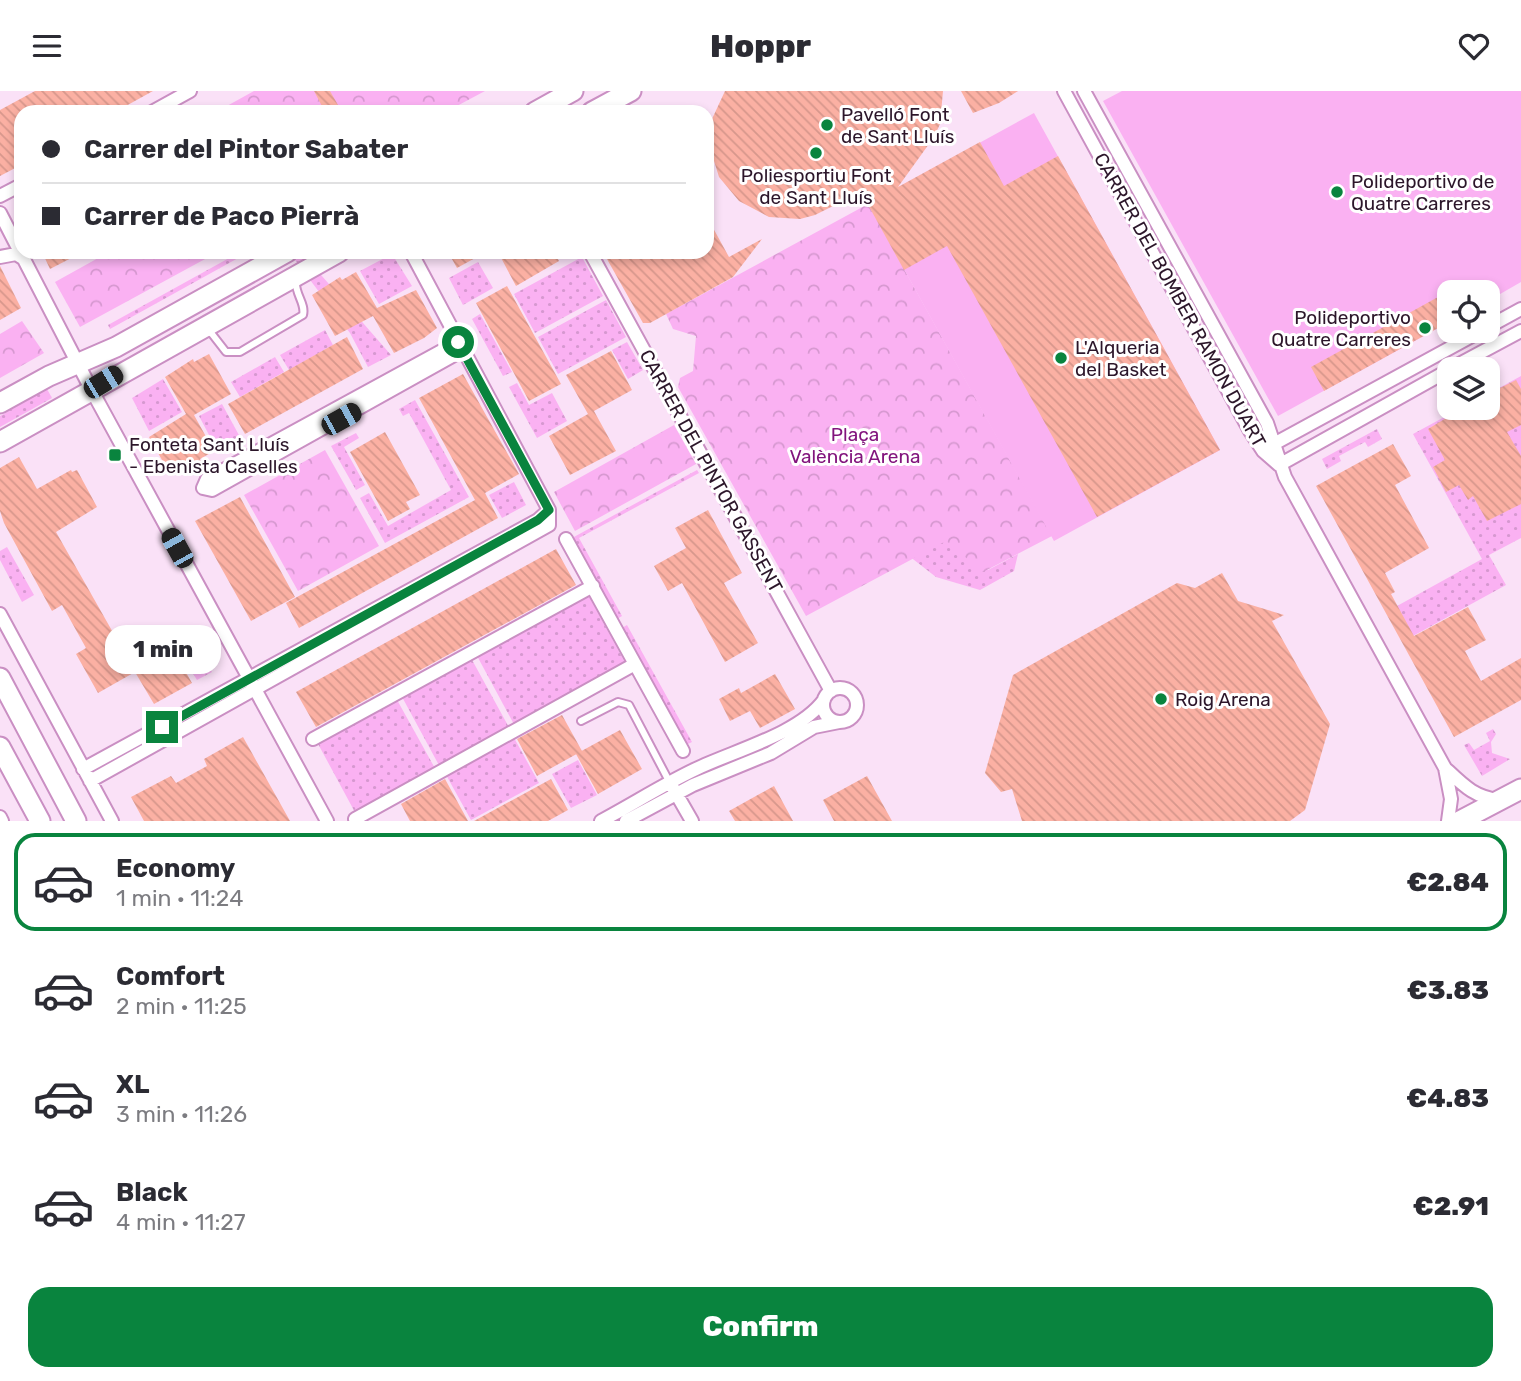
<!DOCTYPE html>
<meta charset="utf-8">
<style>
:root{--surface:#fff;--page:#f7f7f7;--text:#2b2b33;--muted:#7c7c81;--line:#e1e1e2;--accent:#09843e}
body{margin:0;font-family:Rubik,sans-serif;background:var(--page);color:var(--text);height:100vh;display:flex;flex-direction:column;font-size:26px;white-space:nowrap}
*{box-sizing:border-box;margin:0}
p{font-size:23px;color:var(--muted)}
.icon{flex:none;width:38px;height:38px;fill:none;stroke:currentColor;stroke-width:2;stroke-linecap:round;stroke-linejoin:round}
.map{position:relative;height:730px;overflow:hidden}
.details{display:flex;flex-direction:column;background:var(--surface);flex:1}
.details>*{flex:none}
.guide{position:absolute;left:14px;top:14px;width:700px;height:154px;border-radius:21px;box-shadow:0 4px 10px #0003;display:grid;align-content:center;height:154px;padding:0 28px;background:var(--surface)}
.controls{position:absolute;left:1437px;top:189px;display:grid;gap:14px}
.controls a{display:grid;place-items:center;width:63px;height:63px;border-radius:14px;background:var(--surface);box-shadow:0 4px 10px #0003;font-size:35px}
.end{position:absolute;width:32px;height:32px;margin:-16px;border:9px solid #09843e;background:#fff;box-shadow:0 0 0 4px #fff}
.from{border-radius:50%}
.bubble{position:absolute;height:49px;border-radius:21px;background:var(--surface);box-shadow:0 4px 10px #0003;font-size:23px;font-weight:800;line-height:49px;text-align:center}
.car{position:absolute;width:21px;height:42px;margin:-21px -10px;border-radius:9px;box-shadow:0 0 5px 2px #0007;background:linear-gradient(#222 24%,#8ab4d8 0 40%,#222 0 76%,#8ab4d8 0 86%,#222 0)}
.guide b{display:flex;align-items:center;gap:24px;height:66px;font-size:26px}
.guide b+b{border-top:2px solid var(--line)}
.guide i{width:18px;height:18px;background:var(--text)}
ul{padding:12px 0 0;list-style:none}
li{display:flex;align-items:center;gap:21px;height:98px;margin:0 14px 10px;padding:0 14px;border:4px solid transparent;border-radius:21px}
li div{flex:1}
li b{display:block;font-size:26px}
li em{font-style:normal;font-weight:800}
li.current{border-color:var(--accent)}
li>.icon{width:63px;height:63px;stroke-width:1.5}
.primary-button{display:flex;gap:14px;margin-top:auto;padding:14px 28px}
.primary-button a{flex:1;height:80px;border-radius:21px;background:var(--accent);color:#fff;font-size:28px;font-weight:800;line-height:80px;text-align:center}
header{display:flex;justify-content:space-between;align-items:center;height:91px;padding:0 28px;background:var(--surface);font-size:32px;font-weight:800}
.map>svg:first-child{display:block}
.grass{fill:url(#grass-dots)}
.park{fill:url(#park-crowns)}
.pitch{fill:#fab1f2}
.building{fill:url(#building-back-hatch)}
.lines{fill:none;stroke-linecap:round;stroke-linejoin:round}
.lane-casing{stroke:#ca8fc3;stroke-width:10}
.street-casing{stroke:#ca8fc3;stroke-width:16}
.primary-casing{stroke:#ca8fc3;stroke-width:23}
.lane{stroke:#fff;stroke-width:6}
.street{stroke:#fff;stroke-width:12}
.primary{stroke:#fff;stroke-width:19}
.route{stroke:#09843e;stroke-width:9}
.poi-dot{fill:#09843e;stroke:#fff;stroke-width:2.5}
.labels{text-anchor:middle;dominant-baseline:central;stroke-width:6;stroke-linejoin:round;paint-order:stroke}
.poi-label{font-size:19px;fill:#2c162a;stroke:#fff;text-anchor:start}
.street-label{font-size:19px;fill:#2c162a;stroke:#fff}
.park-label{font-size:19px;fill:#82147d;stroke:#fff}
</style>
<header><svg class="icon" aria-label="menu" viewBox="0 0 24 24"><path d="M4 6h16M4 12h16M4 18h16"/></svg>Hoppr<svg class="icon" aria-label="heart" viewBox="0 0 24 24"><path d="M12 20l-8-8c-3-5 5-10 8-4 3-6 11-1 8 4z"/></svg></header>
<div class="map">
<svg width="1521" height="730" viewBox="0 0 1521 730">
<defs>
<pattern id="grass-dots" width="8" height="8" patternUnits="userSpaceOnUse" patternTransform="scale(1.75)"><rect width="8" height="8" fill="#fab1f2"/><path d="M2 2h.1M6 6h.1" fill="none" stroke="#d698d0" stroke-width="1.8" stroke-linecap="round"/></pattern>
<pattern id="park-crowns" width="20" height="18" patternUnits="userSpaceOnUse" patternTransform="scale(1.75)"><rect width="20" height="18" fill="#fab1f2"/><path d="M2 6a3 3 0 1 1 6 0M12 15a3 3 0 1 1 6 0" fill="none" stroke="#d698d0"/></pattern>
<pattern id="building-back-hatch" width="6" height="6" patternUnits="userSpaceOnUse" patternTransform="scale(1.75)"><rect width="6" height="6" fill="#fbb0a3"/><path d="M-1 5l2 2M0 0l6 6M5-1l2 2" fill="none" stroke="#d7978c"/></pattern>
</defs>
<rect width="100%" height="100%" fill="#fae1f7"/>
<path class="grass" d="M240 161H249L110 238 108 234Z
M289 161H301L391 264 368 276 350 242Z
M392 163 412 195 379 213 360 180Z
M582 166 603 205 535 242 514 203Z
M478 171 493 197 463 214 449 187Z
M606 209 626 246 558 283 538 246Z
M480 223 512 281 503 285 472 228Z
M325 239 333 254 289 279 280 264Z
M627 251 643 279 628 288 612 259Z
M275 266 284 281 240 306 231 291Z
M1521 285V447L1489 464 1506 494 1402 551 1397 515 1482 468 1413 343 1461 317H1488V303Z
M163 288 182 321 149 340 132 307Z
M517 292 529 314 552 302 567 330 537 347 509 296Z
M47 298 52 307 0 336V325Z
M415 309 469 406 385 452 360 407 369 402 388 435 451 399 409 322 403 325 399 318Z
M222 313 240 346 217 359 199 325Z
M1377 338 1382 348 1368 356 1365 351 1339 365 1341 370 1327 378 1322 368Z
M356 342 359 347 344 356 365 394 356 399 331 355Z
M697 379 699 382 579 447 622 525 617 528 572 447Z
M514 391 526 414 502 427 489 404Z
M944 442 988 479 1018 463 1014 480 980 499 936 486 909 465Z
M7 456 34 504 22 511 0 469V460Z
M587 502 627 575 516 637 476 563Z
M627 534 692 651 686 654 622 537Z
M190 541 212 581 197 589 192 581 196 574 193 563 180 559 175 550Z
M471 567 511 640 441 678 401 604Z
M396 607 437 681 357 725 317 651Z
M1493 638 1496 643 1491 651 1492 662 1510 668 1482 685 1464 654 1469 652 1474 659 1490 650 1486 642Z
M513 645 539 692 471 729 445 682Z
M578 669 597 704 571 717 552 683Z"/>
<path class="park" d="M254 0H485L455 16 457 21H216Z
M868 113 1052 445 983 481 946 450 806 525 678 296 680 287 693 280 696 245 673 238 666 223Z
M109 161H218L80 236 55 191Z
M22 230 44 262 0 287V243Z
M674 334 696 373 575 440 554 401Z
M325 359 379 455 298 500 244 404Z"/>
<path class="pitch" d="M1122 0H1521V191L1488 210V201H1449V231L1278 325 1103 10Z
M1034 22 1220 359 1054 450 868 113Z"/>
<path class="building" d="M35 0H153L115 21H21V74L0 85V19Z
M314 0H330L342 21H325Z
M725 0H943L940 33 934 46 898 96 980 51 1004 95 1058 65 1220 359 1097 426 947 155 904 179 861 101 815 124 800 128 769 126 739 110 719 86 710 57 712 28Z
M961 0H1018L999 12 973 22Z
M707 126 729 166 762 148 733 186 650 232H643L603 161H707Z
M42 161H83L50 178Z
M448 161H486L457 177Z
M498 161H554L559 170 516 195Z
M0 175 21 217 0 229Z
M356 181 377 217 416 199 437 237 424 247 394 262 373 225 335 245 312 204 340 186 342 189Z
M507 195 561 293 529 310 476 212Z
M1449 200V231L1324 300 1311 276Z
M347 246 363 278 245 343 228 313Z
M611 260 632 299 594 320 616 360 570 384 549 345 588 323 566 284Z
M209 263 231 303 194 324 214 360 200 368 201 371 171 385 149 346 186 323 165 286 193 268 194 271Z
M463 283 519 383 485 402 498 427 299 537 286 512 475 409 419 307Z
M1516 289 1521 298V334L1507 341 1521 365V413L1487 430 1473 405 1468 409 1459 394 1446 401 1433 376 1445 369 1428 338 1463 317H1488V303Z
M385 341 420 404 406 411 410 418 388 430 350 361Z
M1393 353 1411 385 1395 394 1429 457 1385 482 1395 501 1391 503 1414 545 1468 516 1486 549 1465 560 1481 590 1521 567V609L1454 646 1316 395Z
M19 366 37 398 71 379 72 381 77 379 97 416 56 441 132 575 170 553 192 592 154 613 135 581 98 602 76 563 86 557 62 514 52 520 4 432 0 420V377Z
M240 406 295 506 251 530 195 430Z
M708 419 742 482 724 492 758 552 725 571 682 492 668 500 654 475 686 457 675 437Z
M556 458 576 494 316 636 296 601Z
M1222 482 1238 510 1284 524 1272 530 1330 633 1305 719 1290 730H1022L1012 698 1001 701 985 682 1013 584 1177 492 1195 497Z
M775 583 795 618 760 637 750 620 730 630 719 608 739 597 741 602Z
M562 624 582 660 537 685 517 648Z
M620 639 642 678 598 703 576 663Z
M243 646 290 730H144L131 706 171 685 176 692 207 675 204 668Z
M867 685 892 730H834L823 709Z
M445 688 468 730H410L401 713Z
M551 688 568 719 548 730H474Z
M774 695 793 730H735L729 720Z"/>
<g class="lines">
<defs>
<path id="lane" d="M205 239 212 243 226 261H240L303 224C306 213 295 203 296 191
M581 630 618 611 629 614 670 692"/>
<path id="street" d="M1064 0 1250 340 1263 360 1279 374
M1084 0 1267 332 1285 386 1445 677 1451 708 1448 730
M152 21 190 0
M0 105 21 94
M0 122 91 298 327 730
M590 161 831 600
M0 166 16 163 24 168
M1488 236 1521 218
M458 251 207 388 203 397 212 399 463 259
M1450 278 1521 240
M1270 355 1481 240
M1279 374 1449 279
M566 448 683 660
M0 523 112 730
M823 614a17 17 0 1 1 34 0a17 17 0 1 1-34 0Z
M313 648 593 495
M1445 677C1463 694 1475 707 1500 709
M83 678 538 429 549 419
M90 690 549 434V419L411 161
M673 697 692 730
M0 726 2 730
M355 728 635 573
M601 730C633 713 664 693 696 678 733 660 799 643 824 609
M626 730 693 694 771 662 814 636 839 631"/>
<path id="primary" d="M535 21 573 0
M592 21 631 0
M0 312 49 285 116 256 287 161
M0 351 339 161
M0 587 76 730
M0 656 40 730
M1460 730 1521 698"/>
</defs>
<use href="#lane" class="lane-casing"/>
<use href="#street" class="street-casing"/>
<use href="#primary" class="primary-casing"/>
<use href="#lane" class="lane"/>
<use href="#street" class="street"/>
<use href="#primary" class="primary"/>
</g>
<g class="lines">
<path class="route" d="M162 636 538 429 549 419 458 251"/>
</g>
<g class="poi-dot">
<circle cx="827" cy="34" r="7"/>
<circle cx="816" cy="62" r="7"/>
<circle cx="1337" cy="101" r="7"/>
<circle cx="1425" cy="237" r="7"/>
<circle cx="1061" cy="267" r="7"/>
<rect x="108" y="357" width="14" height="14" rx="3.5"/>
<circle cx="1161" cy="608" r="7"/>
</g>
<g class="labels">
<g class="poi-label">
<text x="841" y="23">Pavelló Font<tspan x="841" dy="22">de Sant Lluís</tspan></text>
<text x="816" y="84" text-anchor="middle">Poliesportiu Font<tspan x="816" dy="22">de Sant Lluís</tspan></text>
<text x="1351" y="90">Polideportivo de<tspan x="1351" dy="22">Quatre Carreres</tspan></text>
<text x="1411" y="226" text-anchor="end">Polideportivo<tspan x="1411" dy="22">Quatre Carreres</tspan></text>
<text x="1075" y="256">L'Alqueria<tspan x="1075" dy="22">del Basket</tspan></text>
<text x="129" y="353">Fonteta Sant Lluís<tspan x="129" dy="22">- Ebenista Caselles</tspan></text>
<text x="1175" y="608">Roig Arena</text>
</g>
<g class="street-label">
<text transform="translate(1180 209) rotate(61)">CARRER DEL BOMBER RAMON DUART</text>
<text transform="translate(711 380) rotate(61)">CARRER DEL PINTOR GASSENT</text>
</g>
<g class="park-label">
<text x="855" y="343">Plaça<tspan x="855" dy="22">València Arena</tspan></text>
</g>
</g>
</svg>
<div class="controls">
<a><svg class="icon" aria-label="locate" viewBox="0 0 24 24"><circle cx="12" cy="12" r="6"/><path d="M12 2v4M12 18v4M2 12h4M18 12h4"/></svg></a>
<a><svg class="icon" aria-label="layers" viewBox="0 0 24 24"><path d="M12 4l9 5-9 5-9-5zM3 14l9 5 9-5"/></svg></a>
</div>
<i class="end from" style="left:458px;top:251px"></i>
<i class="end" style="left:162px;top:636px"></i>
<div class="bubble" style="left:105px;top:534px;width:116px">1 min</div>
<i class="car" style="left:103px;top:291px;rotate:59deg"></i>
<i class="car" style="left:341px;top:328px;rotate:61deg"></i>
<i class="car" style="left:177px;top:457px;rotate:331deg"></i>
<div class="guide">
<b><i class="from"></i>Carrer del Pintor Sabater</b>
<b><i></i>Carrer de Paco Pierrà</b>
</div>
</div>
<section class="details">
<ul>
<li class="current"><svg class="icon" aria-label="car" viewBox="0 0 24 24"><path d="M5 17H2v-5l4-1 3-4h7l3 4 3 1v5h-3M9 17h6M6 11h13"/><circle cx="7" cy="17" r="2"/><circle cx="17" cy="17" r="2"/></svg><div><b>Economy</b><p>1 min · 11:24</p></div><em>€2.84</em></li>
<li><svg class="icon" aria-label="car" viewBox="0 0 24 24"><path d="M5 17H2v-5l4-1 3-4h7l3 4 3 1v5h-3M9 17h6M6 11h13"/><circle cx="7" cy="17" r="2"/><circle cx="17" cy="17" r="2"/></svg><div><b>Comfort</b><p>2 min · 11:25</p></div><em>€3.83</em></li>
<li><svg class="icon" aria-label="car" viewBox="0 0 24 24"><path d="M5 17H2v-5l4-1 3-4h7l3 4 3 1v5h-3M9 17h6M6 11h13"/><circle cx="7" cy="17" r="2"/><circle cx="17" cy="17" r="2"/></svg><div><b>XL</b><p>3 min · 11:26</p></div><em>€4.83</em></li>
<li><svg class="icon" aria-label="car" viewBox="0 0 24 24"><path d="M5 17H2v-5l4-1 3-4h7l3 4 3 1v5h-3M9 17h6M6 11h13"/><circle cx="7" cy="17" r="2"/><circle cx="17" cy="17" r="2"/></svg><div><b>Black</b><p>4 min · 11:27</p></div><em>€2.91</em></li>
</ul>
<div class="primary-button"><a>Confirm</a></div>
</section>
